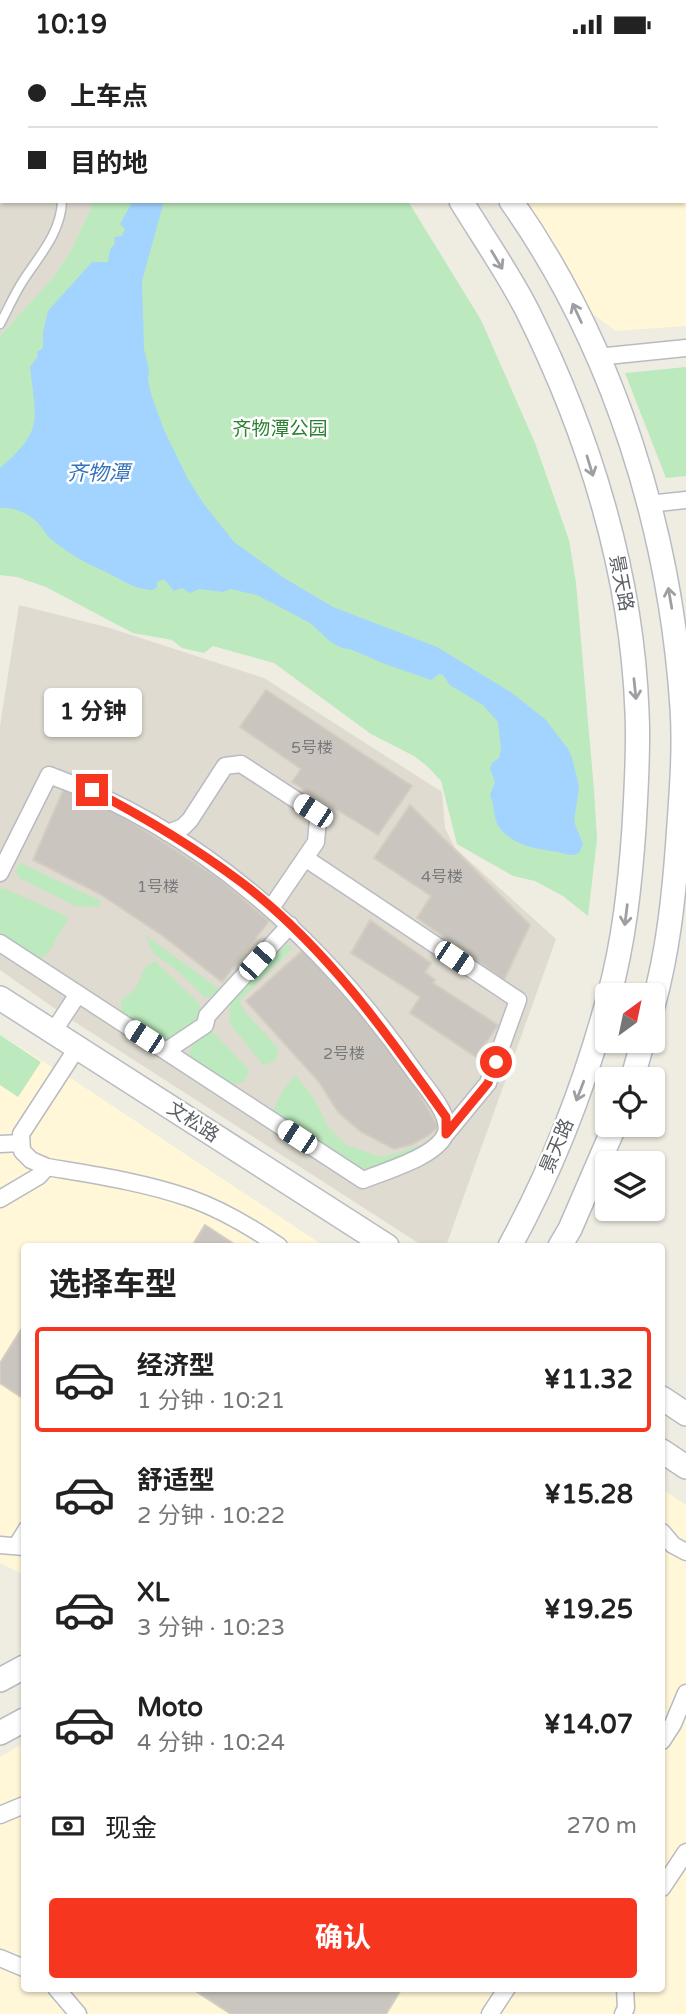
<!DOCTYPE html>
<html lang="zh">
<meta charset="utf-8">
<style>
:root{--surface:#fff;--page:#f6f6f6;--text:#222;--muted:#767676;--line:#e0e0e0;--accent:#f73620}
body{margin:0;font-family:"Varela Round","Noto Sans SC",sans-serif;background:var(--page);color:var(--text);height:100vh;display:flex;flex-direction:column;font-size:26px;white-space:nowrap}
*{box-sizing:border-box;margin:0}
p{font-size:23px;color:var(--muted)}
.icon{flex:none;width:38px;height:38px;fill:none;stroke:currentColor;stroke-width:2;stroke-linecap:round;stroke-linejoin:round}
.map{position:relative;flex:1;overflow:hidden}
.panel{position:absolute;left:21px;top:1194px;width:644px;height:749px;display:flex;flex-direction:column;background:var(--surface);border-radius:7px;box-shadow:0 2px 5px #0004}
.panel>*{flex:none}
.guide{position:absolute;left:0px;top:0px;width:686px;height:154px;box-shadow:0 2px 5px #0004;display:grid;align-content:center;height:154px;padding:0 28px;background:var(--surface)}
.needle{width:46px;rotate:33deg}
.buttons{position:absolute;left:595px;top:934px;display:grid;gap:14px}
.buttons a{display:grid;place-items:center;width:70px;height:70px;border-radius:7px;background:var(--surface);box-shadow:0 2px 5px #0004;font-size:35px}
.end{position:absolute;width:32px;height:32px;margin:-16px;border:9px solid #f73620;background:#fff;box-shadow:0 0 0 4px #fff}
.from{border-radius:50%}
.bubble{position:absolute;height:49px;border-radius:7px;background:var(--surface);box-shadow:0 2px 5px #0004;font-size:23px;font-weight:700;line-height:49px;text-align:center}
.car{position:absolute;width:21px;height:42px;margin:-21px -10px;border-radius:9px;box-shadow:0 0 5px 2px #0007;background:linear-gradient(#fff 24%,#345 0 40%,#fff 0 76%,#345 0 86%,#fff 0)}
.guide b{display:flex;align-items:center;gap:24px;height:66px;font-size:26px}
.guide b+b{border-top:2px solid var(--line)}
.guide i{width:18px;height:18px;background:var(--text)}
ul{padding:0;list-style:none}
li{display:flex;align-items:center;gap:21px;height:105px;margin:0 14px 10px;padding:0 14px;border:4px solid transparent;border-radius:7px}
li div{flex:1}
li b{display:block;font-size:26px}
li em{font-style:normal;font-weight:700}
li.current{border-color:var(--accent)}
li>.icon{width:63px;height:63px;stroke-width:1.5}
h2{padding:0 28px;font-size:32px;line-height:84px}
.pay{display:flex;align-items:center;gap:18px;height:77px;padding:0 28px;font-size:26px}
.pay p{margin-inline-start:auto}
.button{display:flex;gap:14px;margin-top:auto;padding:14px 28px}
.button a{flex:1;height:80px;border-radius:7px;background:var(--accent);color:#fff;font-size:28px;font-weight:700;line-height:80px;text-align:center}
.status{display:flex;justify-content:space-between;align-items:center;height:49px;padding:0 35px;background:var(--surface);direction:ltr}
.status svg{height:19px;fill:currentColor}
.map>svg:first-child{display:block}
.commercial{fill:#fff7d7}
.education{fill:#dfdbd1}
.green{fill:#bce9bd}
.water{fill:#a2d4ff}
.building{fill:#cac6bf;stroke:#d4cec0;stroke-width:2}
.lines{fill:none;stroke-linecap:round;stroke-linejoin:round}
.lane-casing{stroke:#b8bbc0;stroke-width:11}
.street-casing{stroke:#b8bbc0;stroke-width:19}
.secondary-casing{stroke:#b8bcc2;stroke-width:26}
.lane{stroke:#fff;stroke-width:8}
.street{stroke:#fff;stroke-width:16}
.secondary{stroke:#fff;stroke-width:23}
.oneway{stroke:#9d9fa2}
.route{stroke:#f73620;stroke-width:9}
.labels{text-anchor:middle;dominant-baseline:central;stroke-width:5;stroke-linejoin:round;paint-order:stroke}
.number-label{font-size:16px;fill:#77797b}
.park-label{font-size:19px;fill:#2c8232;stroke:#fff}
.street-label{font-size:19px;fill:#5b5f64;stroke:#fff}
.water-label{font-size:21px;font-style:italic;fill:#3673ba;stroke:#fff}
</style>
<div class="status"><b>10:19</b><svg viewBox="0 0 49 12"><path d="M0 12V9h3v3zM5 12V6h3v6zM10 12V3h3v9zM15 12V0h3v12zM26 1h20v11H26zM47 4h2v5h-2z"/></svg></div>
<div class="map">
<svg width="686" height="1965" viewBox="0 0 686 1965">
<rect width="100%" height="100%" fill="#efece2"/>
<path class="commercial" d="M540 0H686V277L616 282 590 263 521 152H684V2H539Z
M0 986 75 1032 324 1197H24V1526L0 1514Z
M662 1440 686 1456V1965H0V1708L24 1694V1939H662Z"/>
<path class="education" d="M0 0 109 2H2V152H94L72 200 52 231 0 287Z
M19 556 110 579 264 629 442 743 445 779 455 799 556 890 446 1197H423L64 966 0 921V677Z"/>
<path class="green" d="M94 152H408L481 271 535 394 569 491 576 534 594 741 597 790 588 867 563 847 535 832 513 827 457 795 441 732 427 717 414 707 371 685 274 614 213 597 204 604 182 599 172 591 133 584 46 538 17 528 0 526V287L52 230 72 200Z
M686 318V427L666 429 625 324Z
M20 814 101 852 98 858 75 857 21 830 15 822Z
M3 839 69 868 47 906 39 910 0 886V840Z
M145 886 219 940 212 947 204 948 178 922 154 905Z
M287 895 292 900 239 952 246 964 278 999 275 1012 263 1016 229 973 231 953Z
M155 912 200 955 201 968 183 989 169 994 121 964V952L136 939 145 918Z
M211 981 249 1021 245 1032 232 1036 190 1011C189 992 197 990 211 981Z
M0 986 41 1013 18 1048 0 1036Z
M295 1026 313 1048 329 1079 346 1096 378 1107 391 1106 429 1093 423 1100 362 1121 272 1064 282 1043Z"/>
<path class="water" d="M133 152H164L142 232 144 300 149 321 148 330 151 345 164 381 188 430 203 454 234 493 284 529 333 558 437 598 512 644 546 671 568 700 572 709 579 737 574 773 583 795 579 804C571 808 567 805 558 803 536 800 513 797 499 778 493 769 495 757 490 746L495 733 490 720 492 714 499 709 501 701 498 673 483 656 450 636 443 626 439 625 431 631 385 615 350 600 342 599 331 593 310 574 257 546 230 540 223 543 199 540 190 544 182 539 174 542 164 530 157 533V538L153 541C133 540 126 533 108 524 86 514 72 507 52 491 46 486 44 481 39 475 30 465 13 457 0 459V419C44 381 36 372 30 318L38 307 37 303 43 299V283L48 262 92 213H108L110 201 115 194 114 188 122 187 125 180 120 175Z"/>
<path class="building" d="M266 641 412 737 378 786 292 733 301 720 240 678Z
M64 739 120 766 174 800 221 831 269 872 222 933 163 887 100 845 33 811Z
M410 756 530 876 504 931 417 869 431 847 374 809Z
M370 871 431 914 425 923 435 931 433 934 498 976 476 1008 410 964 420 948 351 904Z
M303 901 370 975 407 1025 439 1078 429 1086 411 1096 394 1100 361 1083 338 1063 319 1033 246 952Z
M205 1176 237 1197H192Z
M24 1276V1350L0 1334V1314Z
M191 1939H402L386 1965H231Z"/>
<g class="lines">
<defs>
<path id="lane" d="M359 0 361 2
M79 2 80 0
M0 275C7 262 13 248 21 235 37 209 61 185 62 152
M11 1498 24 1477"/>
<path id="street" d="M480 2 481 0
M512 2 513 0
M597 308 686 299
M648 455 686 451
M168 784 183 778 190 771 225 717 241 715 313 762 318 770 316 793 271 859
M305 809 518 951 488 1034 446 1085
M0 824 49 726C201 781 322 891 414 1022 424 1037 454 1068 445 1086 435 1108 385 1122 363 1131L0 894
M53 983 78 945
M77 999 21 1085 22 1102 31 1111 47 1118C94 1126 143 1133 189 1149 221 1160 251 1178 279 1197
M166 1002 205 976 207 967 290 876
M0 1095 21 1094
M0 1150 39 1127 47 1118
M662 1483 673 1496 686 1503
M0 1496 24 1498
M662 1692 673 1675 686 1644
M0 1766 24 1756
M662 1839 686 1803
M0 1909 24 1919
M56 1939 78 1965
M490 1965 507 1939
M623 1965 626 1959 625 1939"/>
<path id="secondary" d="M461 152C483 188 508 224 527 261 589 385 632 524 637 663 639 701 636 740 634 779 630 836 624 892 609 947
M511 152C614 298 670 480 682 658 685 702 681 746 678 790 674 847 668 903 653 957
M0 949 387 1197
M632 1031 643 992
M510 1197C552 1120 584 1038 607 954
M560 1197 570 1180 615 1076
M662 1349 686 1365
M662 1402 686 1418
M0 1631 24 1618
M0 1684 24 1671"/>
</defs>
<use href="#lane" class="lane-casing"/>
<use href="#street" class="street-casing"/>
<use href="#secondary" class="secondary-casing"/>
<use href="#lane" class="lane"/>
<use href="#street" class="street"/>
<use href="#secondary" class="secondary"/>
</g>
<defs><path id="oneway-shaft" d="M-6 0H5M1.5-3L5.5 0L1.5 3" fill="none" stroke-width="1.6" stroke-linecap="round" stroke-linejoin="round" transform="scale(1.75)"/></defs>
<g class="oneway">
<use href="#oneway-shaft" transform="translate(497 211) rotate(59)"/>
<use href="#oneway-shaft" transform="translate(577 264) rotate(-115)"/>
<use href="#oneway-shaft" transform="translate(590 417) rotate(73)"/>
<use href="#oneway-shaft" transform="translate(670 549) rotate(-100)"/>
<use href="#oneway-shaft" transform="translate(635 640) rotate(84)"/>
<use href="#oneway-shaft" transform="translate(626 866) rotate(97)"/>
<use href="#oneway-shaft" transform="translate(580 1042) rotate(111)"/>
</g>
<g class="lines">
<path class="route" d="M92 741C144 768 194 798 241 833 325 897 386 983 446 1068V1085L488 1034 496 1013"/>
</g>
<g class="labels">
<g class="number-label">
<text x="312" y="699">5号楼</text>
<text x="442" y="828">4号楼</text>
<text x="158" y="838">1号楼</text>
<text x="344" y="1005">2号楼</text>
</g>
<g class="park-label">
<text x="280" y="380">齐物潭公园</text>
</g>
<g class="street-label">
<text transform="translate(621 534) rotate(79)">景天路</text>
<text transform="translate(193 1073) rotate(33)">文松路</text>
<text transform="translate(557 1097) rotate(-67)">景天路</text>
</g>
<g class="water-label">
<text x="98" y="424">齐物潭</text>
</g>
</g>
</svg>
<div class="buttons">
<a><svg class="needle" viewBox="-14 -14 28 28"><path d="M0-13l5 13h-10z" fill="#e53935"/><path d="M0 13l5-13h-10z" fill="#767676"/></svg></a>
<a><svg class="icon" aria-label="locate" viewBox="0 0 24 24"><circle cx="12" cy="12" r="6"/><path d="M12 2v4M12 18v4M2 12h4M18 12h4"/></svg></a>
<a><svg class="icon" aria-label="layers" viewBox="0 0 24 24"><path d="M12 4l9 5-9 5-9-5zM3 14l9 5 9-5"/></svg></a>
</div>
<i class="end from" style="left:496px;top:1013px"></i>
<i class="end" style="left:92px;top:741px"></i>
<div class="bubble" style="left:44px;top:639px;width:98px">1 分钟</div>
<i class="car" style="left:313px;top:762px;rotate:303deg"></i>
<i class="car" style="left:454px;top:909px;rotate:124deg"></i>
<i class="car" style="left:257px;top:912px;rotate:42deg"></i>
<i class="car" style="left:144px;top:988px;rotate:303deg"></i>
<i class="car" style="left:297px;top:1088px;rotate:303deg"></i>
<div class="guide">
<b><i class="from"></i>上车点</b>
<b><i></i>目的地</b>
</div>
<section class="panel">
<h2>选择车型</h2>
<ul>
<li class="current"><svg class="icon" aria-label="car" viewBox="0 0 24 24"><path d="M5 17H2v-5l4-1 3-4h7l3 4 3 1v5h-3M9 17h6M6 11h13"/><circle cx="7" cy="17" r="2"/><circle cx="17" cy="17" r="2"/></svg><div><b>经济型</b><p>1 分钟 · 10:21</p></div><em>¥11.32</em></li>
<li><svg class="icon" aria-label="car" viewBox="0 0 24 24"><path d="M5 17H2v-5l4-1 3-4h7l3 4 3 1v5h-3M9 17h6M6 11h13"/><circle cx="7" cy="17" r="2"/><circle cx="17" cy="17" r="2"/></svg><div><b>舒适型</b><p>2 分钟 · 10:22</p></div><em>¥15.28</em></li>
<li><svg class="icon" aria-label="car" viewBox="0 0 24 24"><path d="M5 17H2v-5l4-1 3-4h7l3 4 3 1v5h-3M9 17h6M6 11h13"/><circle cx="7" cy="17" r="2"/><circle cx="17" cy="17" r="2"/></svg><div><b>XL</b><p>3 分钟 · 10:23</p></div><em>¥19.25</em></li>
<li><svg class="icon" aria-label="car" viewBox="0 0 24 24"><path d="M5 17H2v-5l4-1 3-4h7l3 4 3 1v5h-3M9 17h6M6 11h13"/><circle cx="7" cy="17" r="2"/><circle cx="17" cy="17" r="2"/></svg><div><b>Moto</b><p>4 分钟 · 10:24</p></div><em>¥14.07</em></li>
</ul>
<div class="pay"><svg class="icon" aria-label="cash" viewBox="0 0 24 24"><path d="M3 7h18v10H3z"/><circle cx="12" cy="12" r="2"/></svg>现金<p>270 m</p></div>
<div class="button"><a>确认</a></div>
</section>
</div>
